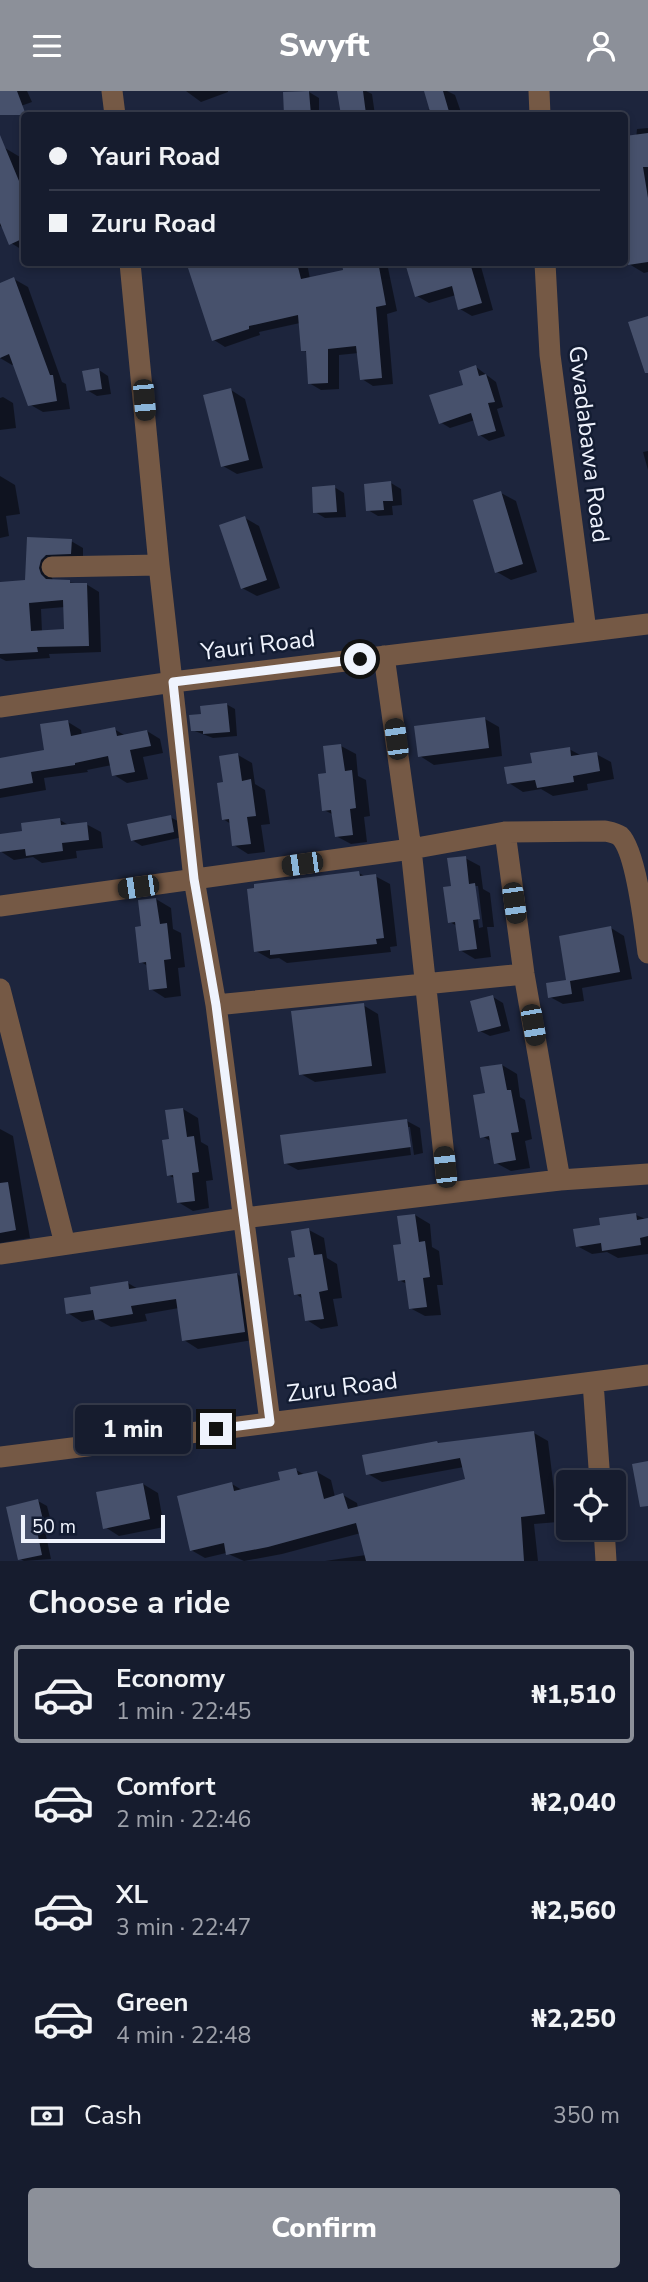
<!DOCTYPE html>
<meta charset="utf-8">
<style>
:root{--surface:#161c2e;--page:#23293a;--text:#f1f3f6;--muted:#9ea1aa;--line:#353a4a;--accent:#8c9099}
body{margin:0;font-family:"Nunito Sans",sans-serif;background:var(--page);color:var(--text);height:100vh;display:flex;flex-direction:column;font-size:26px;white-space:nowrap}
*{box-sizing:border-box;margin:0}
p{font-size:23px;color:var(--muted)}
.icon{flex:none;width:38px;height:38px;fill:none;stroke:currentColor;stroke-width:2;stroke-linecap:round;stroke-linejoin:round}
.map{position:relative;height:1470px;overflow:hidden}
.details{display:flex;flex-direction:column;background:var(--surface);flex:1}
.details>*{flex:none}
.top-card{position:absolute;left:21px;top:21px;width:607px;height:154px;border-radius:7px;box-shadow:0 4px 10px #0003,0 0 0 2px var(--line);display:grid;align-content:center;height:154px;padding:0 28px;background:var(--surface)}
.fabs{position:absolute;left:556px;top:1379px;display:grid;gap:14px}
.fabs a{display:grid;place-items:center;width:70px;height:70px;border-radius:7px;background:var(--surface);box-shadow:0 4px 10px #0003,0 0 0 2px var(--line);font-size:35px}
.scale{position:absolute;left:21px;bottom:18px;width:144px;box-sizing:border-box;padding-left:7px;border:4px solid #eff3fd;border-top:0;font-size:19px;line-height:24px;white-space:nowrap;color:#eff3fd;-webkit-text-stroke:5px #131c32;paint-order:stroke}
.end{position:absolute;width:32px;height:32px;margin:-16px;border:9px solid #eff3fd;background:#111;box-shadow:0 0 0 4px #111}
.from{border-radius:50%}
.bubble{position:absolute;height:49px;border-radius:7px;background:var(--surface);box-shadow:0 4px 10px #0003,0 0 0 2px var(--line);font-size:23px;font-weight:800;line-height:49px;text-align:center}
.car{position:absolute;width:21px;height:42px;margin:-21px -10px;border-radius:9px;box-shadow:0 0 5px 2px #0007;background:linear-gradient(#222 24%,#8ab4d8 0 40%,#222 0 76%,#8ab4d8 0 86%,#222 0)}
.top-card b{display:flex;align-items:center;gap:24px;height:66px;font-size:26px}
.top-card b+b{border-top:2px solid var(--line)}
.top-card i{width:18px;height:18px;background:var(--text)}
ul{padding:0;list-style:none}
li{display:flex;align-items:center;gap:21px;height:98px;margin:0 14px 10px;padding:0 14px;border:4px solid transparent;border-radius:7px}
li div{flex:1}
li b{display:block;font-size:26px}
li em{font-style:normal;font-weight:800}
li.current{border-color:var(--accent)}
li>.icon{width:63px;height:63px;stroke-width:1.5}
h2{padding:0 28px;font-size:32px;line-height:84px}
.pay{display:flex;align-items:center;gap:18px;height:77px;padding:0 28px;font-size:26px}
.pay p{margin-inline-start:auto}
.primary-button{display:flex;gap:14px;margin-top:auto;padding:14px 28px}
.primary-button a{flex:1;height:80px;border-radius:7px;background:var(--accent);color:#fff;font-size:28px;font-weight:800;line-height:80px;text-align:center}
header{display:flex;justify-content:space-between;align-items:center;height:91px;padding:0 28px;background:var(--accent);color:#fff;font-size:32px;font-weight:800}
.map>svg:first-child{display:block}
.shadow{fill:#0007;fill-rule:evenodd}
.building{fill:#47516c;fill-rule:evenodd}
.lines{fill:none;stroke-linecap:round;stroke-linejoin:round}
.minor{stroke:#755945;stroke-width:21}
.route{stroke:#eff3fd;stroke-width:9}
.labels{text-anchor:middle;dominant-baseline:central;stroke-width:5;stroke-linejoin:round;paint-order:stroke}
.street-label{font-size:24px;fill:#eff3fd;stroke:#131c32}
</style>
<header><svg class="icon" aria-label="menu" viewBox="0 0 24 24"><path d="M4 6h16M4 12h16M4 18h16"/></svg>Swyft<svg class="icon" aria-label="person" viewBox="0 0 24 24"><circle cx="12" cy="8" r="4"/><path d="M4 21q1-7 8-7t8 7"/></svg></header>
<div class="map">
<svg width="648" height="1470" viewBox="0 0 648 1470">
<rect width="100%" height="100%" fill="#1d253d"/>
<path class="shadow" d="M0 0H27L32 11 4 21 0 19Z
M186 0H228V1L201 11Z
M366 0 372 3 375 24H343L339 1Z
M430 0H447L455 4 462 24H425L424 20 431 18Z
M309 1 319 7V24H286L285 2Z
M648 37V181L644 182 629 173 625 145V105L631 104 637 38Z
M5 57 20 66 24 77V160L11 152 4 137 0 135V60Z
M211 172H307L310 188 345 180 344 172H387L397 220 387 223 393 293 373 295 362 288 359 262 339 264V298L321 299 309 292 308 262 303 259 300 232 259 241 260 244 225 256 214 249 191 178Z
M406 172H480L493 219 472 225 460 218 456 204 429 212 417 205Z
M14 188 28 196 62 291 66 293 70 318 43 321 29 313 15 273 12 274 0 267V193Z
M476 276 496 291 503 316 497 318 505 345 489 350 480 344 475 329 450 337 440 331Z
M99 279 108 285 111 303 97 305 87 299Z
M231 299 245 308 263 377 237 383 223 375Z
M3 306 13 312 16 337 0 339V307Z
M648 360V379L643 361Z
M0 385 15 394 20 423 6 425 9 445 0 447Z
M391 392 401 398 402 414 392 415 393 424 378 425 368 419Z
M334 396 344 402 346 426 325 427 315 421Z
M501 402 516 410 537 481 511 489 497 481Z
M245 427 259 435 280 497 257 505 242 497Z
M28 448 71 450 83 457V469L51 483 53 490 86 493 99 501 101 561 49 563 50 567 6 570 0 567V493L27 491ZM65 516 66 540 42 541 41 518Z
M226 613 235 618 237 645 213 647 192 639 203 625Z
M485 628 499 636 502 665 434 674 420 665Z
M68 631 81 639 82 645 114 638 126 645 147 640 160 648 163 662 143 666 148 688 127 692 114 684 112 674 87 679 88 681 44 687 46 699 0 707V669L46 661Z
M341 655 356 663 358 685 366 689 370 725 364 726 367 751 351 753 336 745 334 724 324 719 328 683Z
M569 658 582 665 596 663 611 671 614 688 587 693 588 699 553 705 541 698 523 701 509 692 534 673Z
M238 664 252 672 255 693 265 699 270 733 261 734 265 761 248 763 234 754 231 733 223 728 225 692Z
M170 726 180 731 183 746 142 755 132 749Z
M60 729 70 735 86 733 101 741 103 757 76 760 77 767 42 772 33 766 14 769 0 760V745L24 742Z
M465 767 480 775 483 798 490 802 494 836H487L491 866 475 868 460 859 457 835 450 831ZM474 795H478L483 836 479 837Z
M359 782 366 786 375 785 390 793 397 855 390 856 391 861 287 872 279 867 270 868 256 860Z
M156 808 171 817 173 838 181 842 185 876 178 877 181 905 165 907 151 898 148 875 141 871 143 837Z
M611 837 624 845 632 888 582 897 584 910 563 913 550 906 568 890Z
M493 906 503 912 510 940 490 945 480 940Z
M363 914 378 923 386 982 315 991 301 983Z
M502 974 517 983 520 1006 525 1009 532 1048 525 1050 530 1077 511 1080 496 1072 492 1051 482 1045 487 1003Z
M183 1018 198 1027 201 1051 208 1055 213 1089 206 1090 209 1117 193 1120 178 1111 176 1088 168 1084 171 1050Z
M407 1030 420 1037 423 1062 414 1064 410 1036H407L411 1064 298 1079 285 1072Z
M0 1038 13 1045 30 1147 0 1152Z
M415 1124 430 1133 432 1156 439 1160 443 1194H437L441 1224 425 1225 410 1217 407 1193 399 1189 403 1154Z
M636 1124 648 1129V1163L618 1167 607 1161 592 1163 577 1155 602 1135Z
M309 1139 324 1147 327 1167 337 1173 342 1207 333 1208 338 1235 321 1238 307 1229 303 1208 296 1203Z
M237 1183 251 1192 259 1248 198 1258 184 1249 179 1217 145 1223 147 1230 111 1236 97 1228 82 1231 68 1222 128 1192 138 1198Z
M534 1342 548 1350 558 1431 534 1433 538 1470H325L366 1464 361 1442 282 1463 244 1470 226 1462 205 1467 191 1459 232 1393 242 1399 282 1390 296 1379 305 1384 317 1381 331 1389 335 1406 343 1404 357 1412 358 1417 467 1390 464 1376 382 1391 368 1383 437 1351 441 1353Z
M143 1393 158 1402 164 1436 119 1445 105 1436Z
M38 1410 47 1415 53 1438 45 1440 51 1468 24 1470 20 1468Z"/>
<path class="building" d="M0 0H17L26 24H0Z
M309 0 311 24H284L283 1Z
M337 0H363L366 23 341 24Z
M424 0H443L450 24H431Z
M648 42V76H643L648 107V171L628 174 625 156V103L630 102 625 45Z
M0 44 24 102V147L9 154 0 132Z
M205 172H297L301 188 343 179 342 172H372L373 177 379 176 386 214 376 216 382 287 360 289 356 255 328 258V292L308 293 306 260H301L298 224 249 235V238L212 250 188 177Z
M405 172H470L482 212 458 219 452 195 415 206Z
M14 186 50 284H53L57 310 28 315 9 263 0 267V192Z
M648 225V282H645L628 231Z
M476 274 479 285 486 283 495 311 488 312 496 340 478 345 471 322 439 333 429 304 463 294 459 280Z
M99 277 102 298 86 300 82 280Z
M231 297 249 369 221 376 203 304Z
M391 390 393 410H383L384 419 366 420 364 393Z
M335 394 337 421 313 422 312 396Z
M501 400 523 473 495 482 473 409Z
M245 425 267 489 241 498 219 434Z
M27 446 72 448 71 463 46 464 41 469 39 477 41 483 46 488 70 489V492H87L89 555 37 556 38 561 0 563V491L25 489ZM63 509 64 538 31 540 29 512Z
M227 612 230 641 203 643V640H191L189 624 201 623 200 615Z
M485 626 489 657 418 666 414 635Z
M68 629 71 645 115 636 117 645 147 639 151 655 130 659 135 681 112 685 108 665 75 672V674L31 681 33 692 0 698V667L44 659 40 633Z
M341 653 345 680 352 679 356 717 350 718 353 744 335 746 331 719 322 720 318 683 326 682 323 655Z
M570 656 571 665 597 661 600 680 573 685 574 691 537 697 535 689 507 693 504 676 532 672 530 662Z
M238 662 242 690 251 688 256 725 247 726 251 753 232 755 229 728 222 729 217 692 223 691 219 665Z
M171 724 174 741 131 750 127 733Z
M60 727 61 734 87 731 89 749 62 752 63 760 26 765 25 758 0 761V743L22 740 21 732Z
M466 765 469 793 475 792 480 828 473 829 477 858 459 860 455 831 448 832 443 796 451 795 447 767Z
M359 780 360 785 376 783 384 847 376 848 377 853 270 864V859L254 861 247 798 254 797V793Z
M156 807 160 833 167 832 171 868 164 869 167 897 149 899 146 871 139 872 135 836 141 835 138 809Z
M611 835 620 881 570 890 572 903 548 907 546 892 566 889 559 845Z
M493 904 501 935 478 941 470 910Z
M364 912 372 975 299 984 291 920Z
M502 973 507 999H511L519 1041 511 1042 516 1069 494 1073 489 1045 480 1047 473 1004 485 1002 480 976Z
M183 1017 187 1046 194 1045 199 1081 192 1082 195 1110 177 1112 173 1084 167 1085 162 1049 169 1048 165 1019Z
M407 1028 411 1056 284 1073 280 1044Z
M8 1091 16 1139 0 1142V1092Z
M636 1122 637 1129 648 1127V1145L640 1147 641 1154 602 1160 601 1152 576 1156 573 1138 600 1134 599 1127Z
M415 1123 419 1151 425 1150 430 1186 423 1187 427 1216 409 1218 405 1189 398 1190 393 1154 401 1153 397 1125Z
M309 1137 314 1164 322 1163 328 1199 319 1201 324 1228 305 1230 301 1203 294 1204 288 1167 295 1166 291 1140Z
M237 1182 245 1241 182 1250 176 1208 131 1215 133 1223 95 1229 93 1219 66 1223 64 1207 91 1203 90 1196 128 1190 129 1198Z
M534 1340 545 1423 521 1426 524 1470H366L356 1432 268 1456 226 1464 224 1452 190 1460 177 1405 232 1391 234 1400 280 1389 278 1381 296 1377 298 1384 317 1380 324 1408 343 1402 348 1418 465 1388 460 1367 366 1384 362 1364 437 1350 438 1352Z
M648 1370V1415L640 1416 632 1373Z
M143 1392 150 1428 103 1438 96 1401Z
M38 1408 44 1433 36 1435 42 1464 18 1469 6 1416Z"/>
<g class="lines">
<path class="minor" d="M112 0 115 24
M539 0 540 24
M130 172 159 474 194 788 216 914 270 1331
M545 172 550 264 586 540
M52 476 159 474
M384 565 411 758 448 1102 560 1089 648 1083
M0 616 173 591 648 533
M505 741 524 883 560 1089
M0 815 411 758 505 741 605 740C610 741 616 742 620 745 636 760 645 838 648 862
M0 898 65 1153
M216 914 524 883
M0 1163 244 1127 448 1102
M593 1291 600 1391
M0 1366 648 1284
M604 1437 606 1470"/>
</g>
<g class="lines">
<path class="route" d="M216 1338 270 1331 216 914 194 788 173 591 360 568"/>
</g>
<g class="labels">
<g class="street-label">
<text transform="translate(589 353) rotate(83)">Gwadabawa Road</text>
<text transform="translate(258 554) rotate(-7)">Yauri Road</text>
<text transform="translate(342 1296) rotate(-7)">Zuru Road</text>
</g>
</g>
</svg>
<div class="fabs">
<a><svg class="icon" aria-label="locate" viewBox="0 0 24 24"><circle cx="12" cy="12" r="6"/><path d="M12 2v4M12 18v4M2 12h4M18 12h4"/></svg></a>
</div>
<div class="scale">50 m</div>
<i class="end from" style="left:360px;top:568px"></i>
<i class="end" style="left:216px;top:1338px"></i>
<div class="bubble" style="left:75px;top:1314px;width:116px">1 min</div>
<i class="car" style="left:144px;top:309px;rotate:175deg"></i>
<i class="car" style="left:396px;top:648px;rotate:352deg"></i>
<i class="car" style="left:302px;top:773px;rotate:262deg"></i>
<i class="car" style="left:138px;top:796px;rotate:262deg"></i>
<i class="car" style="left:514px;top:812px;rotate:172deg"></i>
<i class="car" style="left:533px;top:934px;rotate:170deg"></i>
<i class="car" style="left:445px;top:1076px;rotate:354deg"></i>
<div class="top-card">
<b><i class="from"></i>Yauri Road</b>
<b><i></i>Zuru Road</b>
</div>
</div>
<section class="details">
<h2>Choose a ride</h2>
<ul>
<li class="current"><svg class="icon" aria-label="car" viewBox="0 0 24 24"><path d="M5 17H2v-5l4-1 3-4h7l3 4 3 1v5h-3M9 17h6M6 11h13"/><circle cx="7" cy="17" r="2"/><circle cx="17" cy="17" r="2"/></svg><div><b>Economy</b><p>1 min · 22:45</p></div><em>₦1,510</em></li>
<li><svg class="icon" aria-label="car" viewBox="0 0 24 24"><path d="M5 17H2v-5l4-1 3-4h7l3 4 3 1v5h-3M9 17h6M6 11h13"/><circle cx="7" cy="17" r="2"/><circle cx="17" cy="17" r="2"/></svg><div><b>Comfort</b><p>2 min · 22:46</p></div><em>₦2,040</em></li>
<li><svg class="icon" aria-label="car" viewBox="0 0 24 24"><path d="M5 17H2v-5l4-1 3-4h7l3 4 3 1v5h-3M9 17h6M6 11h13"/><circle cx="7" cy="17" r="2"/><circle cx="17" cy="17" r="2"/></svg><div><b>XL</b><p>3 min · 22:47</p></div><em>₦2,560</em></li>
<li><svg class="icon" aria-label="car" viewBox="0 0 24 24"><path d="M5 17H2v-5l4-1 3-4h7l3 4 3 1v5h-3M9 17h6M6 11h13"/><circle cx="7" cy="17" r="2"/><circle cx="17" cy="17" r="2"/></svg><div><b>Green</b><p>4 min · 22:48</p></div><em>₦2,250</em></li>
</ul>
<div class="pay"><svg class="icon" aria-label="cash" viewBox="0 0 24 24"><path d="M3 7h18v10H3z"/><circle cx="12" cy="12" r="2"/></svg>Cash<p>350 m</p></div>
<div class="primary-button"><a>Confirm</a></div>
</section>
